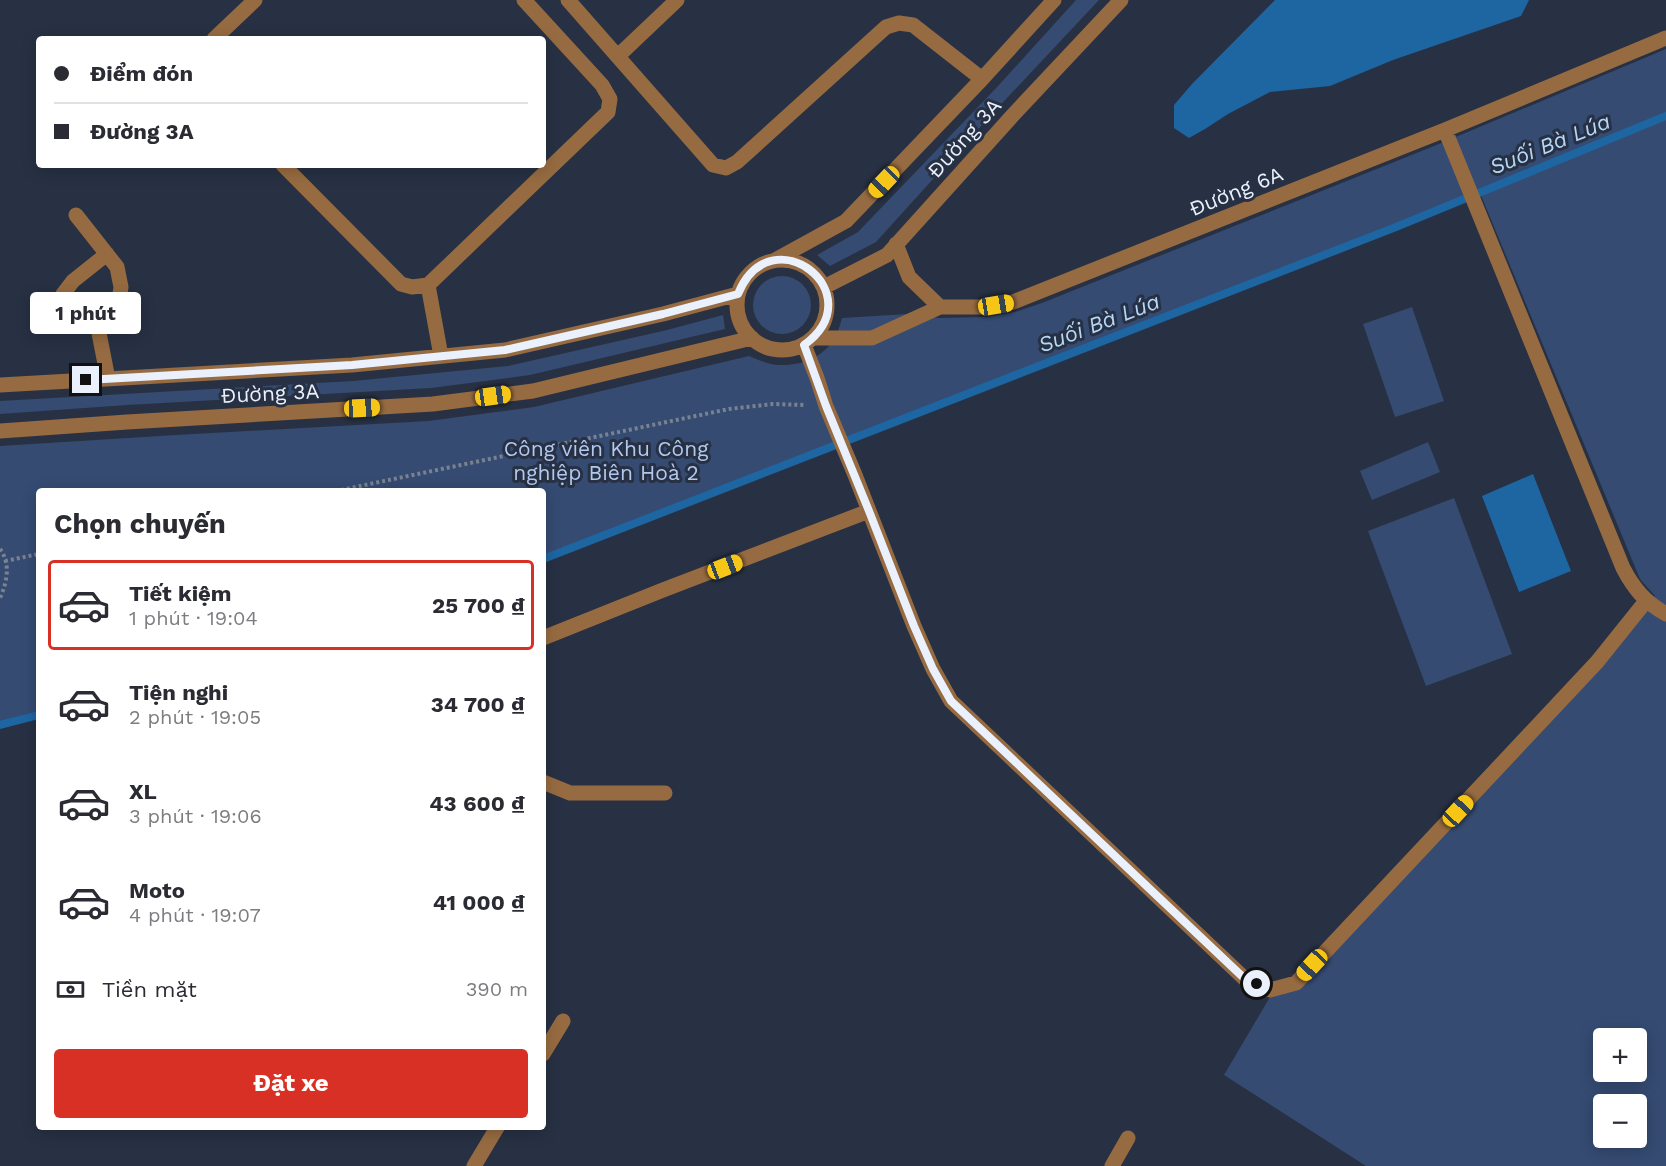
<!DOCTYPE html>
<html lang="vi">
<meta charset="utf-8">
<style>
:root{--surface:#fff;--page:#f7f7f7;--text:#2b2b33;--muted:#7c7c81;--line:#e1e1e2;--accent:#d93025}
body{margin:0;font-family:"Work Sans",sans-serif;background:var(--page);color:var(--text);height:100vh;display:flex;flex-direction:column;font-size:22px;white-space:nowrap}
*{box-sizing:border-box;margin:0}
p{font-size:20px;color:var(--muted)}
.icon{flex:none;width:33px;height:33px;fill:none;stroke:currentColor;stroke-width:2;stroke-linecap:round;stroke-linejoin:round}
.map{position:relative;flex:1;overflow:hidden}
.sheet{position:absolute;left:36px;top:488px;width:510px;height:642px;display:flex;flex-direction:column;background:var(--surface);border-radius:6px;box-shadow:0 3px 15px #0003}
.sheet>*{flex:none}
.hud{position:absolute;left:36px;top:36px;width:510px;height:132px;border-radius:6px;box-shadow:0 3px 15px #0003;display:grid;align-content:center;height:132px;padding:0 18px;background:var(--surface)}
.tools{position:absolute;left:1593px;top:1028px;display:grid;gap:12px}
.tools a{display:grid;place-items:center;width:54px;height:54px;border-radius:6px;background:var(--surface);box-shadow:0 3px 15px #0003;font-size:30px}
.end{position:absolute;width:27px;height:27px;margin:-14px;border:8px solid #eaf1fd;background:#111;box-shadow:0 0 0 3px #111}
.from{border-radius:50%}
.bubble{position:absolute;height:42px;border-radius:6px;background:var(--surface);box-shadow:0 3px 15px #0003;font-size:20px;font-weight:700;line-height:42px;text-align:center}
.car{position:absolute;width:18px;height:36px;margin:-18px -9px;border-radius:8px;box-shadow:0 0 4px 2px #0007;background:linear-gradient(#f5c518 24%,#345 0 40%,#f5c518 0 76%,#345 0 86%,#f5c518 0)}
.hud b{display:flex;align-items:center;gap:21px;height:57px;font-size:22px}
.hud b+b{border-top:2px solid var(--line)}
.hud i{width:15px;height:15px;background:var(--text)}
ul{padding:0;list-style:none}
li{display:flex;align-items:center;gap:18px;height:90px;margin:0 12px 9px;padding:0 6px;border:3px solid transparent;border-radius:6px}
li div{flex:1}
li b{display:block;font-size:22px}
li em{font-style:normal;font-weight:700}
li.active{border-color:var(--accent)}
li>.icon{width:54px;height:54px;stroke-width:1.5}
h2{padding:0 18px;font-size:27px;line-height:72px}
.pay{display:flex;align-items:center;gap:15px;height:66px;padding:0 18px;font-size:22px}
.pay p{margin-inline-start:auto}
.action{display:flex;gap:12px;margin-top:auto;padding:12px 18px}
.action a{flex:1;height:69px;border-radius:6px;background:var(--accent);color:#fff;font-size:24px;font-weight:700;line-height:69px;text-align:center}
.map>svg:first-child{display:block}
.green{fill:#354b72;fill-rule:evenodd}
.water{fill:#1d66a2}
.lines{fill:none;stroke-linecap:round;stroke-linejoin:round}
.stream{stroke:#1d66a2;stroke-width:8}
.path{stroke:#798291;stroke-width:4;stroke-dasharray:3 3;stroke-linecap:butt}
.minor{stroke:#976b41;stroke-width:15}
.route{stroke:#eaf1fd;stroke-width:8}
.labels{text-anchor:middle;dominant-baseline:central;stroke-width:6;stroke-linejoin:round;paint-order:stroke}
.street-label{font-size:21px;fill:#eaf1fd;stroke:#273143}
.park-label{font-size:21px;fill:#b2c8ef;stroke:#273143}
.water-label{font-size:22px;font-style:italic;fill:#b5d8f9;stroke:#273143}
</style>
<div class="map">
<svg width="1666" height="1166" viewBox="0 0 1666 1166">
<rect width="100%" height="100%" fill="#273143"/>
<path class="green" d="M1076 0H1099L992 114 876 242 830 266 817 255 858 232 998 86Z
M1666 49V1166H1366L1224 1075 1270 997 1300 989 1645 612 1655 596 1640 579 1480 193 848 441 815 357C830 349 838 335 842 318L907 314 939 318 986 317 1015 312 1042 303 1439 144ZM1604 1038H1636V1071H1604ZM1604 1104H1636V1137H1604Z
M753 305a29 29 0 1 1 58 0a29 29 0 1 1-58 0Z
M1412 307 1444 401 1395 417 1363 324Z
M723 315 725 329 530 375 431 388 127 405 0 414V401L353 381 508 366 667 330Z
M749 356C770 365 780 368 804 362L836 446 543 559V490H39V715L0 725V446L176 435 428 421 534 407Z
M1428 442 1440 472 1372 500 1360 471Z
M1454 498 1512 654 1426 686 1368 531Z"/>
<path class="water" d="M1275 0H1529L1521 16 1393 60 1330 86 1270 92 1228 114 1205 129 1189 138 1174 128V105L1192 84Z
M1533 474 1571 571 1519 592 1482 496Z"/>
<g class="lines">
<path class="stream" d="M543 559 1396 227 1666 116
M0 725 39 715"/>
<path class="path" d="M341 490 729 409 773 404 805 405
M0 549C11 564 7 582 0 598
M5 561 39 554"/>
<path class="minor" d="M568 0 713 165 726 168 737 162 886 27 899 23 913 25 982 79
M214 39 255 0
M618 56 677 0
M1445 130 1623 568C1634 589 1645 602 1666 614
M283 165 401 284 412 287 428 285 608 112 610 99 602 85 524 0
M76 215 117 267 121 287 119 301 112 313 98 328
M896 244 909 277 940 307
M737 305a45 45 0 1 1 90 0a45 45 0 1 1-90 0Z
M775 260 846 221 982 79 1054 0
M428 285 441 356
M824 287 887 255 1013 115 1121 0
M98 328 74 322 63 294 73 281 107 254
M98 328 108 379
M813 338H872L940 307H983L1013 302 1445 130 1666 38
M804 345 817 378 826 406 855 475 914 626 933 669 951 701 1245 979 1270 990 1296 983 1597 662 1646 601
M0 385 352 365 505 350 663 314 738 294
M0 431 127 422 433 404 533 391 752 338
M543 638 663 590 869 511
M543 782 570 793H665
M543 1054 563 1021
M474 1166 498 1126
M1112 1166 1128 1138"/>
</g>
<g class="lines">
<path class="route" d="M86 380 352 365 505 350 663 314 738 294C771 213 875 294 804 345L826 406 869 511 914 626 933 669 951 701 1245 979 1257 984"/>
</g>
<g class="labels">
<g class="street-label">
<text transform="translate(964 138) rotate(-48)">Đường 3A</text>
<text transform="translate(1236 191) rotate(-22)">Đường 6A</text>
<text transform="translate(270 393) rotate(-3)">Đường 3A</text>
</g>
<g class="park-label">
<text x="606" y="448">Công viên Khu Công<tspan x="606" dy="24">nghiệp Biên Hoà 2</tspan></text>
</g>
<g class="water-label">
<text transform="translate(1550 144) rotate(-22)">Suối Bà Lúa</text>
<text transform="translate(1099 323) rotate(-21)">Suối Bà Lúa</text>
</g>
</g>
</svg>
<div class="tools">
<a>+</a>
<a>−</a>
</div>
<i class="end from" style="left:1257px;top:984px"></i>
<i class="end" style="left:86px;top:380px"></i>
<div class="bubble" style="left:30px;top:292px;width:111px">1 phút</div>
<i class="car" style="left:884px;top:182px;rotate:224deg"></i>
<i class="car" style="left:996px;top:305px;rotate:81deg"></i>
<i class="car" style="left:493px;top:396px;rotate:82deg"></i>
<i class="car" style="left:362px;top:408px;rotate:87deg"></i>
<i class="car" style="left:725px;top:567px;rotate:69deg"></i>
<i class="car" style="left:1458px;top:811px;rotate:43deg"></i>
<i class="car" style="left:1312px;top:965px;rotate:223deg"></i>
<div class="hud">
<b><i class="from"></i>Điểm đón</b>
<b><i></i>Đường 3A</b>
</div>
<section class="sheet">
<h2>Chọn chuyến</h2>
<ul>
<li class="active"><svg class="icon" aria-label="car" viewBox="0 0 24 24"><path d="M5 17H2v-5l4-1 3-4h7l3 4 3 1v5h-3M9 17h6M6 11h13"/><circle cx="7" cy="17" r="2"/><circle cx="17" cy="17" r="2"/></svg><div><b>Tiết kiệm</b><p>1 phút · 19:04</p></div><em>25 700 ₫</em></li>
<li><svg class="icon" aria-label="car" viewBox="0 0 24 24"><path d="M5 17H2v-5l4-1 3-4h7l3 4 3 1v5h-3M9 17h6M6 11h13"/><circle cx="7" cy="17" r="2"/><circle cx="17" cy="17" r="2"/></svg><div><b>Tiện nghi</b><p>2 phút · 19:05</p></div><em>34 700 ₫</em></li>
<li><svg class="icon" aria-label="car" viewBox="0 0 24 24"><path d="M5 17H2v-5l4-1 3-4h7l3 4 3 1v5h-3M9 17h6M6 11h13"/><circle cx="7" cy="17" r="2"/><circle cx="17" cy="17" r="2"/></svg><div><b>XL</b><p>3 phút · 19:06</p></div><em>43 600 ₫</em></li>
<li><svg class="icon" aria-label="car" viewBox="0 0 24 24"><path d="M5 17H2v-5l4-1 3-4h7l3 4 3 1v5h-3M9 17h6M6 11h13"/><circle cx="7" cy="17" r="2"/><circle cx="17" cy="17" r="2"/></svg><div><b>Moto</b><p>4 phút · 19:07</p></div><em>41 000 ₫</em></li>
</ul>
<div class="pay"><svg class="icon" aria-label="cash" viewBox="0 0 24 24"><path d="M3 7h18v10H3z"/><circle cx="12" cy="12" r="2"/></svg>Tiền mặt<p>390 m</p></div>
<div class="action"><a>Đặt xe</a></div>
</section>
</div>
